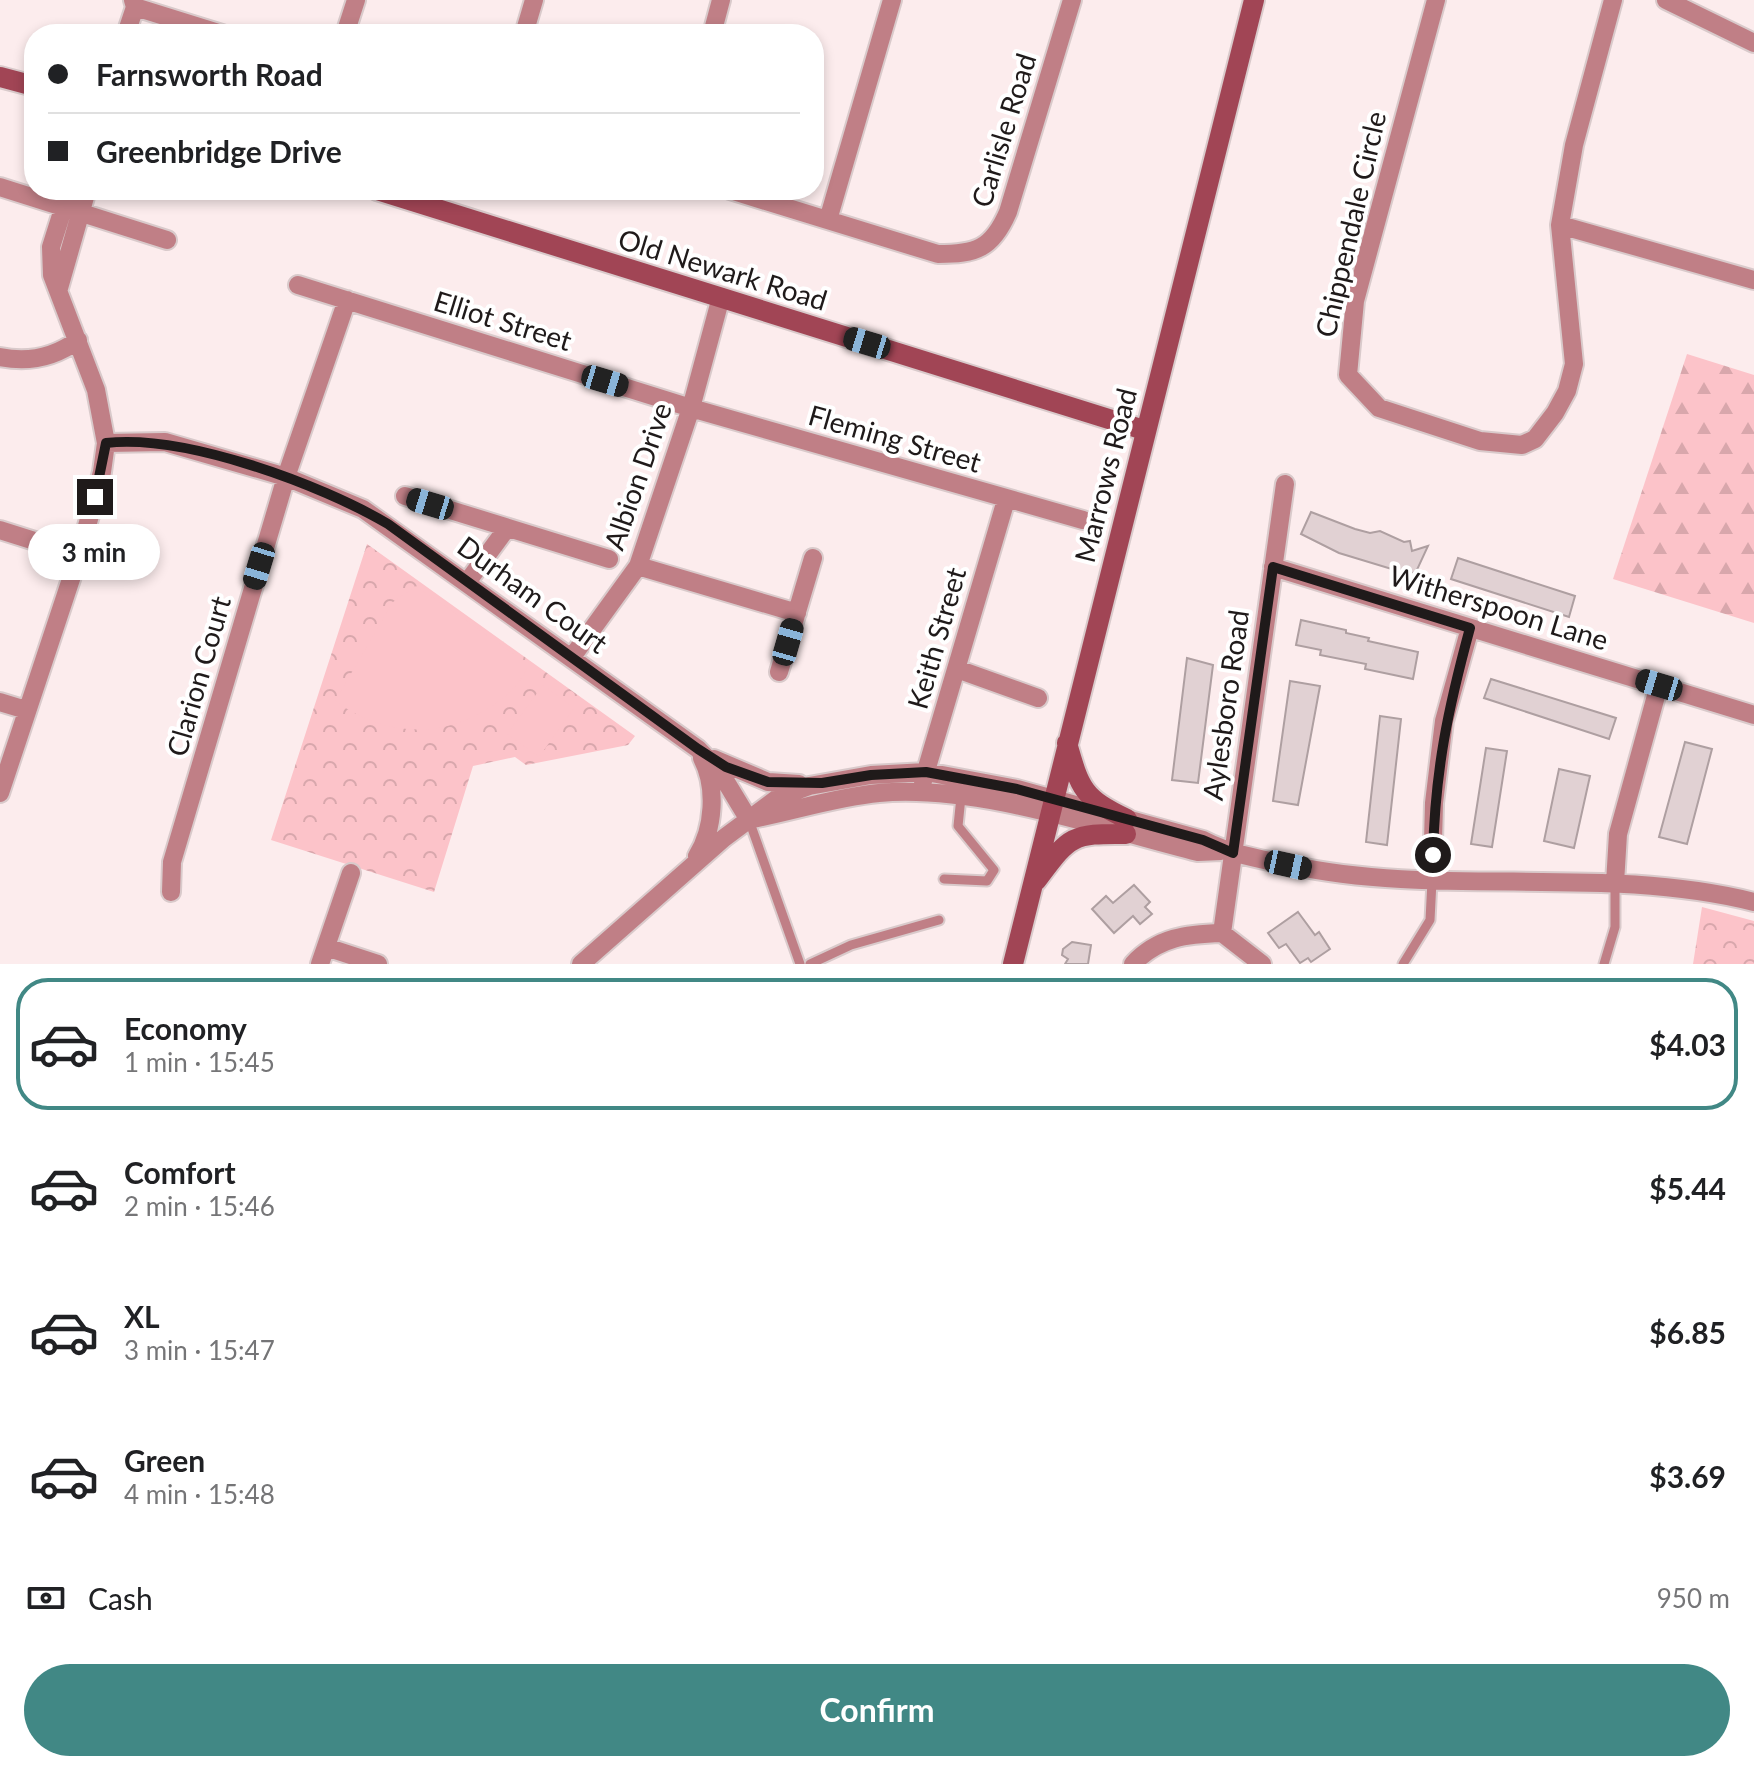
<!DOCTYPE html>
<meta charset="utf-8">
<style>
:root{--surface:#fff;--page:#f6f6f6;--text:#202124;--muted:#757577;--line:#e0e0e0;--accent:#418885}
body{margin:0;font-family:Lato,sans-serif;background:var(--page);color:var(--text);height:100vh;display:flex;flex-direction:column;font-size:30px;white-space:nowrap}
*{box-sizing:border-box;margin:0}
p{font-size:26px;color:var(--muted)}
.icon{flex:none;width:44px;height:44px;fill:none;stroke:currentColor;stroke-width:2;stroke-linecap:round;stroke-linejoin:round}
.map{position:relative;height:964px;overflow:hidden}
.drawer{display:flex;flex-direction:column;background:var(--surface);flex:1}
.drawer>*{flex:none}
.guide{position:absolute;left:24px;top:24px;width:800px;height:176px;border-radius:32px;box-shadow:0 4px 12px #0003;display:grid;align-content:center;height:176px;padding:0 24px;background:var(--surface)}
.end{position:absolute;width:36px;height:36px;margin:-18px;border:10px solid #1f1a1a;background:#fff;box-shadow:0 0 0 4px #fff}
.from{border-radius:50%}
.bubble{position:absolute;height:56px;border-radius:28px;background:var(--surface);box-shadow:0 4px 12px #0003;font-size:26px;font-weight:700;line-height:56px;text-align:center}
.car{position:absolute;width:24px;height:48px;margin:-24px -12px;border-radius:10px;box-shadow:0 0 6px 2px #0007;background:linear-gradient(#222 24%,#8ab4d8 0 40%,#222 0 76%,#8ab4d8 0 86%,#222 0)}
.guide b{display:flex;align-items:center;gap:28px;height:76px;font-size:30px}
.guide b+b{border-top:2px solid var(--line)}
.guide i{width:20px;height:20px;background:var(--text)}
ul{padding:14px 0 0;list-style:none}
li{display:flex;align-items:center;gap:24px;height:132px;margin:0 16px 12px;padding:0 8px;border:4px solid transparent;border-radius:32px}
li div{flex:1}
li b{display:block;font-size:30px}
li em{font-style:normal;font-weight:700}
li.active{border-color:var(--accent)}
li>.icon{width:72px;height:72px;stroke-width:1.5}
.pay{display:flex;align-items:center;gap:20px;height:88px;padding:0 24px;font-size:30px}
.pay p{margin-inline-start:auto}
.cta{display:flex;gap:16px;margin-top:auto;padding:16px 24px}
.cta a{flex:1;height:92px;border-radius:48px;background:var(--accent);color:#fff;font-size:32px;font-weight:700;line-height:92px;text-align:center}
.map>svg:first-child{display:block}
.forest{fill:url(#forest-firs)}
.park{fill:url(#park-crowns)}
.pitch{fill:#fcc3c9}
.building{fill:#e1d1d3;stroke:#ae9fa1;stroke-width:2}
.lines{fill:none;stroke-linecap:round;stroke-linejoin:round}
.lane-casing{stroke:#d9cacb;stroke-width:13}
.street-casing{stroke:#d9cacb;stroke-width:22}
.secondary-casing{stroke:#d9cacb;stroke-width:24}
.lane{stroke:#c07f86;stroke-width:9}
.street{stroke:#c07f86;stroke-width:18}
.secondary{stroke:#a14555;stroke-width:20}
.route{stroke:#1f1a1a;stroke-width:10}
.labels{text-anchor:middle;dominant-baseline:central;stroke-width:8;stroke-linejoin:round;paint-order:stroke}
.street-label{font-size:28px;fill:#1f1a1a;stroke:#fff}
</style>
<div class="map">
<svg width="1754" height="964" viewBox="0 0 1754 964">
<defs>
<pattern id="forest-firs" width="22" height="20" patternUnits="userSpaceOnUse" patternTransform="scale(2)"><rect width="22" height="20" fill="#fcc3c9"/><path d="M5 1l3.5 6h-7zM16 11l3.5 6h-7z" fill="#d8a7ac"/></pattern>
<pattern id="park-crowns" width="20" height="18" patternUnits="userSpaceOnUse" patternTransform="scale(2)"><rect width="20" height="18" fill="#fcc3c9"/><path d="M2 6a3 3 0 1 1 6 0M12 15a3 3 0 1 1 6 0" fill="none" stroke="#d8a7ac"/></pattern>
</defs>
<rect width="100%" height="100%" fill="#fceced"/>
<path class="forest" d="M1687 354 1754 375V623L1613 579Z"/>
<path class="park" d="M367 544 635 736 628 745 526 765 515 757 473 766 434 892 271 840Z
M1702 907 1754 921V964H1693Z"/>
<path class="pitch" d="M416 586 528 664C523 682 507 696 492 706 442 740 383 736 335 701L393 602Z
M543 685 574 708 539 757 507 734Z"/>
<path class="building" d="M1311 512 1355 529 1370 533 1380 531 1404 542 1410 541 1412 551 1428 546 1416 572 1408 574 1339 553 1301 534Z
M1458 558 1575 596 1569 617 1451 579Z
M1301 620 1346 630V633L1369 638 1368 641 1418 652 1413 679 1365 669 1366 664 1320 655 1321 650 1296 645Z
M1187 658 1213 665 1198 783 1172 780Z
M1491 679 1616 718 1609 739 1484 698Z
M1290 681 1320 686 1298 805 1273 801Z
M1380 716 1401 719 1387 845 1366 842Z
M1685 742 1712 749 1687 844 1659 837Z
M1486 748 1507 751 1492 847 1471 844Z
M1559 769 1590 776 1574 848 1544 841Z
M1134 885 1150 902 1145 907 1152 914 1140 924 1133 916 1114 933 1092 909 1106 896 1113 903Z
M1298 912 1315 935 1319 932 1330 949 1311 962 1308 958 1300 963 1286 944 1279 948 1268 933Z
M1072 942 1091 945 1088 964H1065L1068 959 1062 955 1063 949Z"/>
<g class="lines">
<defs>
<path id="lane" d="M749 820 800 964
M944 879 987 881 994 870 958 826 961 797
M810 964 851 945 939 920
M1403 964 1430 920 1432 881
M1604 964 1615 927V883"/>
<path id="street" d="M1436 0 1355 301 1348 375 1379 408 1480 441 1522 445 1535 439 1555 413 1567 391 1574 364 1560 225 1574 145 1613 0
M1666 0 1754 43
M135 7 222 34
M126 34 135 7 133 0
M345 34 356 0
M524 34 534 0
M712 34 721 0
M0 187 167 240
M730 190 938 254C976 254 992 249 1008 212L1072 0
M828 220 892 0
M1560 225 1754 280
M298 285 691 408 1083 520
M59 288 87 190
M0 357C29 363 55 357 78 340
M106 443 165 442 286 477 363 509 698 749 720 772 749 820
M405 496 609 559
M0 530 79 555
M638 566 797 613
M1273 567 1754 715
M468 581 507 528
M572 657 638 566 691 408 721 297
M957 669 1038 698
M779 672 813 558
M0 702 26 710
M714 759 768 782 799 784
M923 781 1006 500
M0 793 79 555 102 472 106 443 96 390 52 275 51 247 69 190
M752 819C794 811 836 797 879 793 977 784 1102 828 1198 852L1221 851
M697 856C714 829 717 787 702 758
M1432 881 1434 803 1444 721 1470 628
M1615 883 1618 834 1659 685
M171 892 172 862 286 477 347 300
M1222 933 1285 484
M1222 933 1262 964
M326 947 378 964
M320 964 351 873
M581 964 724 838 779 797 809 786 871 775 926 772 1017 789 1203 840C1230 854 1259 859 1290 865 1442 898 1602 864 1754 902
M1133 964C1158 937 1187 934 1222 933"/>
<path id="secondary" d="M0 77 34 86
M377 190 1144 430
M1067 743C1080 789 1083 798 1127 819
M1036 881C1069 837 1070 833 1126 834
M1013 964 1254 0"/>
</defs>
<use href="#lane" class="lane-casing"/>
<use href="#street" class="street-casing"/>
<use href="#secondary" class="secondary-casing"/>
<use href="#lane" class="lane"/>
<use href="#street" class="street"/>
<use href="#secondary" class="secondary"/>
</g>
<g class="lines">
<path class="route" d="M95 497 106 443C185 434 320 484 388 524L698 749 726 767 768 782 822 783 871 775 926 772 1017 789 1203 840 1233 853 1273 567 1470 628C1448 709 1435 770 1433 855"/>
</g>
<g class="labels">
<g class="street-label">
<text transform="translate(1003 130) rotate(-73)">Carlisle Road</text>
<text transform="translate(1350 224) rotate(-77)">Chippendale Circle</text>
<text transform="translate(723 269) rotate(17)">Old Newark Road</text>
<text transform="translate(503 320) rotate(17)">Elliot Street</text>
<text transform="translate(895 438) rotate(16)">Fleming Street</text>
<text transform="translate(1105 475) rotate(-76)">Marrows Road</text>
<text transform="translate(637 476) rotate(-71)">Albion Drive</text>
<text transform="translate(533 594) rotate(36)">Durham Court</text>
<text transform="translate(1499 607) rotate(17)">Witherspoon Lane</text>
<text transform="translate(936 638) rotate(-74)">Keith Street</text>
<text transform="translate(198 676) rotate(-74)">Clarion Court</text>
<text transform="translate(1225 705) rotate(-82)">Aylesboro Road</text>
</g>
</g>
</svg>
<i class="end from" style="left:1433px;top:855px"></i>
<i class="end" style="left:95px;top:497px"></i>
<div class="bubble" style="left:28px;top:524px;width:132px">3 min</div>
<i class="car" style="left:867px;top:343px;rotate:287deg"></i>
<i class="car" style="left:605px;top:381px;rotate:107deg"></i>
<i class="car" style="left:430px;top:504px;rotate:287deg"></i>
<i class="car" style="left:259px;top:566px;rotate:197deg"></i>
<i class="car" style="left:788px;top:642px;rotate:16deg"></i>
<i class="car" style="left:1659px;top:685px;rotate:287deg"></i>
<i class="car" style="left:1288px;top:865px;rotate:102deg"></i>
<div class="guide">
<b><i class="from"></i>Farnsworth Road</b>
<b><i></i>Greenbridge Drive</b>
</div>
</div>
<section class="drawer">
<ul>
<li class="active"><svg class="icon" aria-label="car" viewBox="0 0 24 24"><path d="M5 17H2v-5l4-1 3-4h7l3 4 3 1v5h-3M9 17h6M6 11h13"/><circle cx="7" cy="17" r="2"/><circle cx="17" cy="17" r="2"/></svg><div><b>Economy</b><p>1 min · 15:45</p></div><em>$4.03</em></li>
<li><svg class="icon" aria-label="car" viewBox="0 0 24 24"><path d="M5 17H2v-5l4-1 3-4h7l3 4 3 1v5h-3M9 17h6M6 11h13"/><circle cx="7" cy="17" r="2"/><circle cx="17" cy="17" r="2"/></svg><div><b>Comfort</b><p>2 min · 15:46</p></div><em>$5.44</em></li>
<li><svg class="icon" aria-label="car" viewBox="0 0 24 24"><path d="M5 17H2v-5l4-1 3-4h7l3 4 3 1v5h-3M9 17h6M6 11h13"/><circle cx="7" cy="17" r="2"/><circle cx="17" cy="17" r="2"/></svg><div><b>XL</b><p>3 min · 15:47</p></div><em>$6.85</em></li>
<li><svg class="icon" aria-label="car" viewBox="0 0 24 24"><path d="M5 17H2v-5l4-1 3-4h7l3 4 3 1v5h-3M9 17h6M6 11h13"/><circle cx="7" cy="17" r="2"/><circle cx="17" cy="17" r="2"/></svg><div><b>Green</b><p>4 min · 15:48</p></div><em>$3.69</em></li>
</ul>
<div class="pay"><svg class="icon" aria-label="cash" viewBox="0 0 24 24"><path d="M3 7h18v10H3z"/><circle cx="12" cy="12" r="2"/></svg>Cash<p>950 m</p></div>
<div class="cta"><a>Confirm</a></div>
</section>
